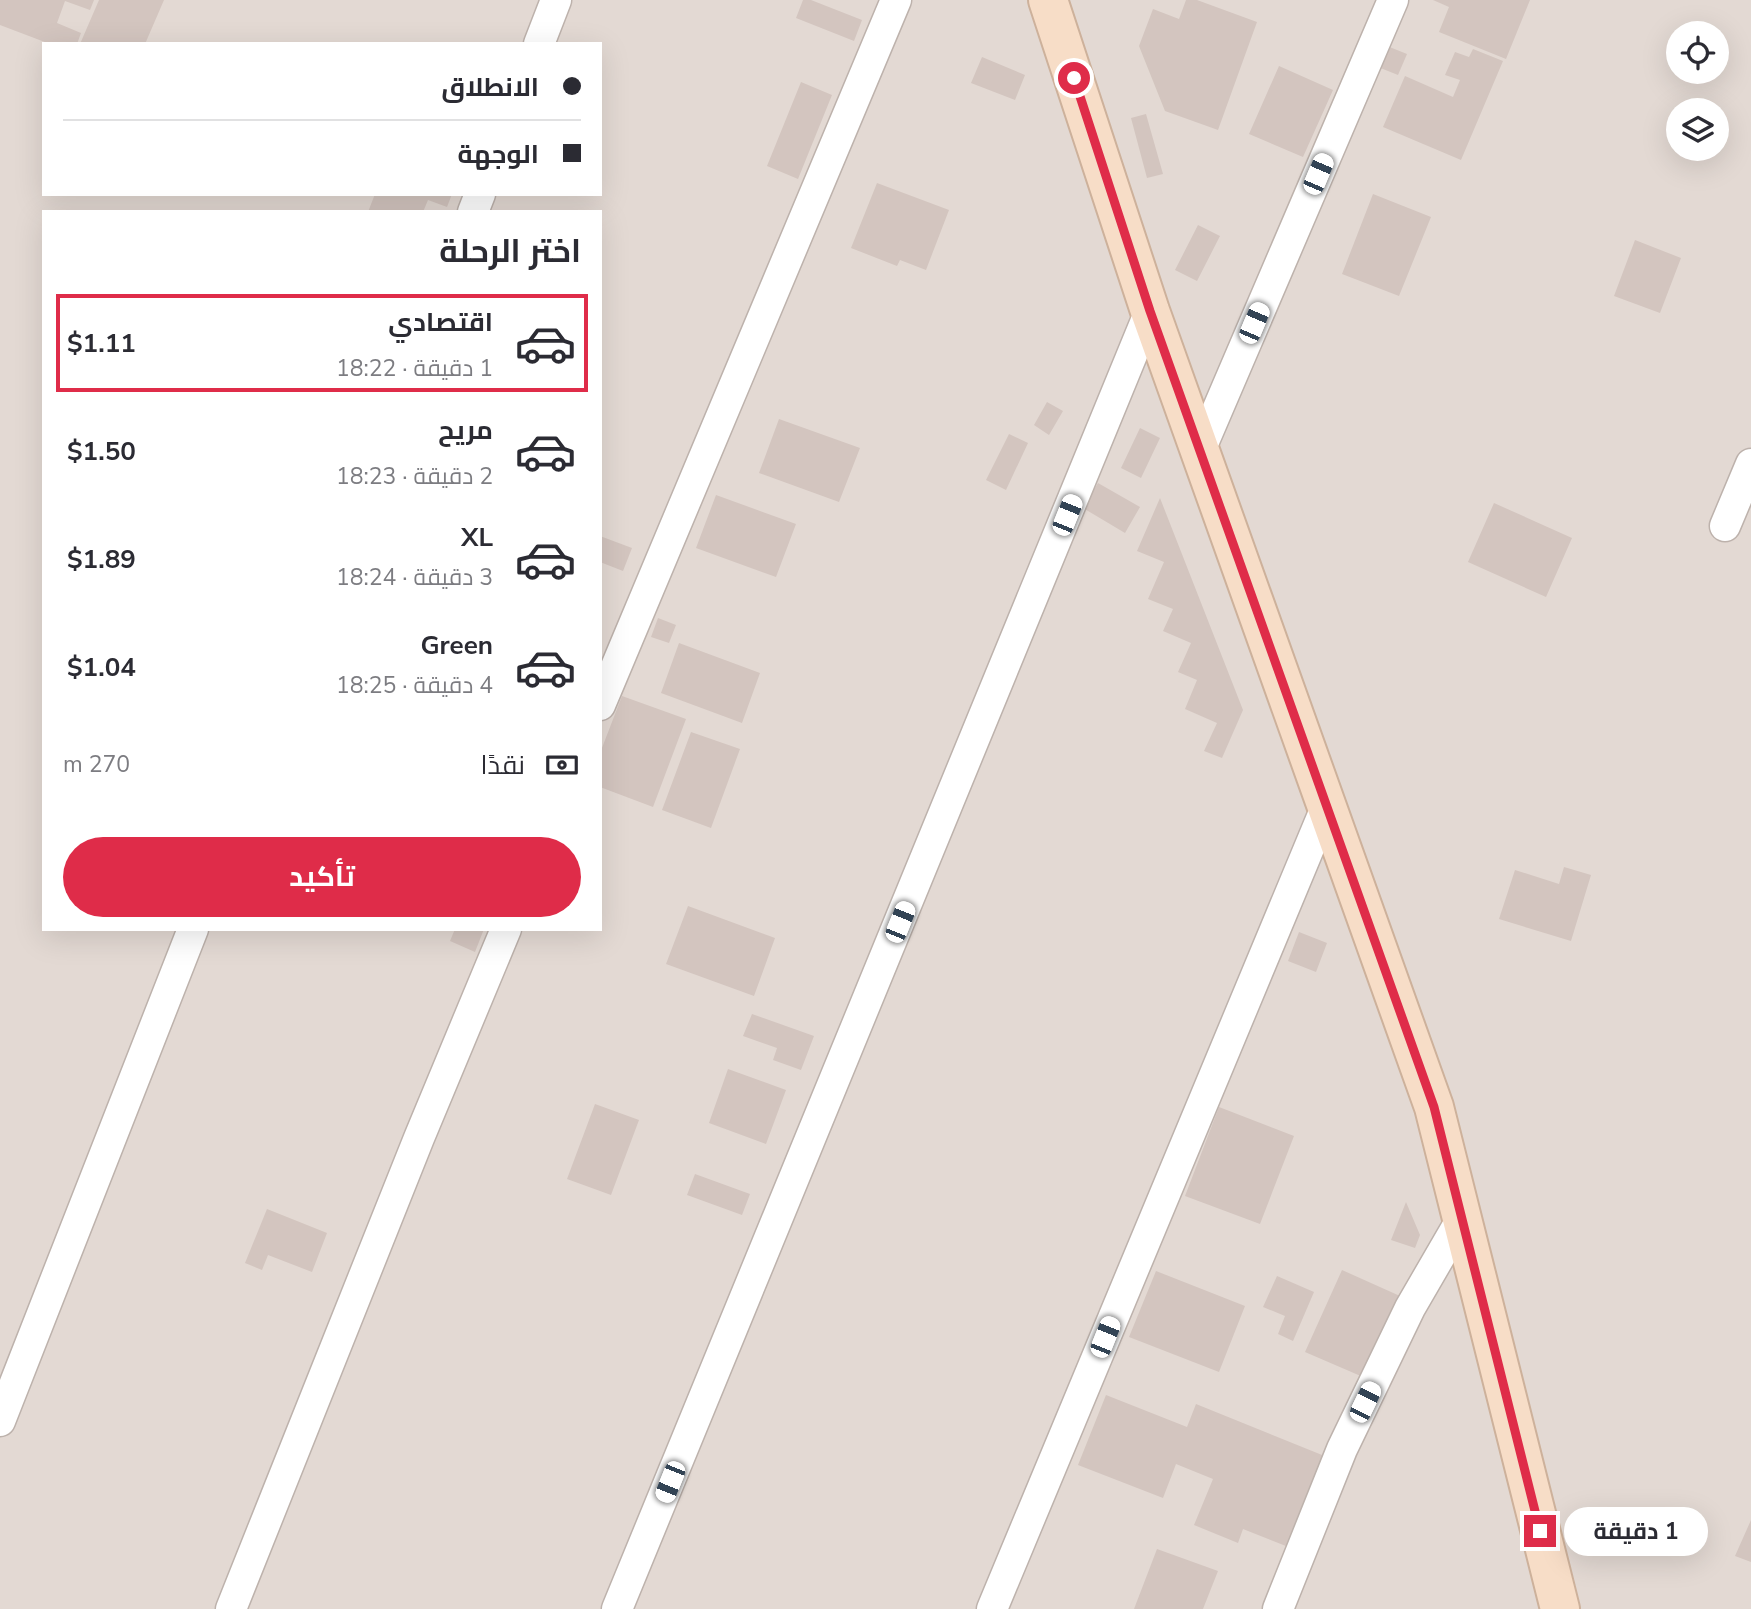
<!DOCTYPE html>
<html lang="ar">
<meta charset="utf-8">
<style>
:root{--surface:#fff;--page:#f2f2f3;--text:#2b2b33;--muted:#7c7c81;--line:#e1e1e2;--accent:#df2c49}
body{margin:0;font-family:"Nunito Sans",Cairo,sans-serif;background:var(--page);color:var(--text);direction:rtl;height:100vh;display:flex;flex-direction:column;font-size:26px;white-space:nowrap}
*{box-sizing:border-box;margin:0}
p{font-size:23px;color:var(--muted)}
.icon{flex:none;width:38px;height:38px;fill:none;stroke:currentColor;stroke-width:2;stroke-linecap:round;stroke-linejoin:round}
.map{position:relative;flex:1;overflow:hidden;direction:ltr}
.side{position:absolute;left:42px;top:210px;width:560px;height:721px;display:flex;flex-direction:column;background:var(--surface);border-radius:0px;box-shadow:0 7px 28px #0002;direction:rtl}
.side>*{flex:none}
.hud{position:absolute;left:42px;top:42px;width:560px;height:154px;border-radius:0px;box-shadow:0 7px 28px #0002;direction:rtl;display:grid;align-content:center;height:154px;padding:0 21px;background:var(--surface)}
.fabs{position:absolute;left:1666px;top:21px;display:grid;gap:14px}
.fabs a{display:grid;place-items:center;width:63px;height:63px;border-radius:50%;background:var(--surface);box-shadow:0 7px 28px #0002;font-size:35px}
.end{position:absolute;width:32px;height:32px;margin:-16px;border:9px solid #df2c49;background:#fff;box-shadow:0 0 0 4px #fff}
.from{border-radius:50%}
.bubble{position:absolute;height:49px;border-radius:24px;background:var(--surface);box-shadow:0 7px 28px #0002;font-size:23px;font-weight:700;line-height:49px;text-align:center;direction:rtl}
.car{position:absolute;width:21px;height:42px;margin:-21px -10px;border-radius:9px;box-shadow:0 0 5px 2px #0007;background:linear-gradient(#fff 24%,#345 0 40%,#fff 0 76%,#345 0 86%,#fff 0)}
.hud b{display:flex;align-items:center;gap:24px;height:66px;font-size:26px}
.hud b+b{border-top:2px solid var(--line)}
.hud i{width:18px;height:18px;background:var(--text)}
ul{padding:0;list-style:none}
li{display:flex;align-items:center;gap:21px;height:98px;margin:0 14px 10px;padding:0 7px;border:4px solid transparent;border-radius:0px}
li div{flex:1}
li b{display:block;font-size:26px}
li em{font-style:normal;font-weight:700}
li.on{border-color:var(--accent)}
li>.icon{width:63px;height:63px;stroke-width:1.5}
h2{padding:0 21px;font-size:32px;line-height:84px}
.pay{display:flex;align-items:center;gap:18px;height:77px;padding:0 21px;font-size:26px}
.pay p{margin-inline-start:auto}
.action{display:flex;gap:14px;margin-top:auto;padding:14px 21px}
.action a{flex:1;height:80px;border-radius:42px;background:var(--accent);color:#fff;font-size:28px;font-weight:700;line-height:80px;text-align:center}
.map>svg:first-child{display:block}
.residential{fill:#e3d9d3;fill-rule:evenodd}
.building{fill:#d3c5bf}
.lines{fill:none;stroke-linecap:round;stroke-linejoin:round}
.street-casing{stroke:#bdb2ac;stroke-width:33}
.secondary-casing{stroke:#cdb19b;stroke-width:42}
.street{stroke:#fff;stroke-width:30}
.secondary{stroke:#f7ddc7;stroke-width:38}
.route{stroke:#df2c49;stroke-width:9}
</style>
<div class="map">
<svg width="1751" height="1609" viewBox="0 0 1751 1609">
<rect width="100%" height="100%" fill="#f0e9e5"/>
<path class="residential" d="M0 0H1751V1609H0ZM1678 33H1717V72H1678ZM44 44H600V194H44ZM1678 110H1717V149H1678ZM44 212H600V929H44Z"/>
<path class="building" d="M0 0H94L90 10 65 1 57 23 81 33 77 44H50L0 25Z
M99 0H164L145 44H80Z
M803 0H811L862 20 854 41 796 18Z
M1186 0H1197L1257 22 1218 130 1165 111 1139 46 1153 9 1179 19Z
M1433 0H1530L1506 59 1439 32 1449 7Z
M1387 46 1407 54 1398 75 1378 67Z
M1473 49 1503 61 1461 160 1383 127 1405 76 1453 97 1460 80 1445 75 1455 52 1469 57Z
M982 57 1025 75 1015 100 971 83Z
M1279 66 1333 90 1303 157 1249 134Z
M801 82 832 95 798 179 767 166Z
M1146 114 1163 174 1147 178 1131 118Z
M877 183 949 210 926 270 900 260 897 266 851 248Z
M375 194H452L447 207 428 200 423 212H368Z
M1373 194 1431 217 1399 296 1342 274Z
M1198 225 1220 236 1197 281 1175 270Z
M1635 240 1681 258 1660 313 1614 296Z
M1047 402 1063 411 1049 435 1034 425Z
M779 419 860 448 839 502 759 473Z
M1140 428 1160 438 1141 478 1121 468Z
M1009 434 1028 443 1006 490 986 480Z
M1098 483 1140 507 1125 533 1083 508Z
M716 495 796 524 776 577 696 548Z
M1160 498 1243 710 1222 758 1204 751 1217 723 1185 709 1197 680 1178 672 1191 643 1163 631 1173 609 1148 599 1164 562 1137 551Z
M1494 503 1572 538 1546 597 1468 562Z
M600 536 632 548 623 571 600 562Z
M658 618 676 625 669 643 651 637Z
M679 643 760 673 742 723 661 693Z
M622 696 686 719 653 807 600 787V753Z
M691 732 740 749 711 828 662 810Z
M1564 867 1591 875 1571 941 1499 919 1515 870 1559 884Z
M688 906 775 938 754 996 666 964Z
M455 929H484L475 952 450 941Z
M1299 932 1327 943 1316 972 1288 961Z
M752 1014 814 1036 801 1070 773 1060 777 1048 743 1036Z
M728 1069 786 1090 766 1144 709 1123Z
M595 1104 639 1120 611 1195 567 1179Z
M1219 1107 1294 1136 1260 1224 1185 1196Z
M695 1174 750 1194 742 1215 687 1195Z
M1406 1202 1420 1235 1415 1248 1391 1240Z
M267 1209 327 1233 312 1272 268 1255 262 1270 245 1263Z
M1342 1270 1400 1296 1363 1377 1305 1352Z
M1156 1271 1245 1306 1219 1372 1129 1337Z
M1277 1276 1314 1292 1293 1341 1278 1334 1285 1316 1263 1307Z
M1106 1395 1187 1427 1196 1404 1327 1457 1291 1548 1243 1529 1238 1543 1194 1525 1213 1479 1176 1464 1163 1498 1078 1465Z
M1751 1520V1562L1735 1556Z
M1157 1549 1218 1571 1203 1609H1134Z"/>
<g class="lines">
<defs>
<path id="street" d="M539 44 556 0
M473 212 480 194
M1201 448 1393 0
M1725 526 1751 464
M600 705 896 0
M0 1421 193 929
M231 1609 419 1138 506 929
M617 1609 1150 311
M992 1609 1327 805
M1278 1609 1342 1449 1410 1308 1461 1220"/>
<path id="secondary" d="M1048 0 1150 311 1434 1107 1560 1609"/>
</defs>
<use href="#street" class="street-casing"/>
<use href="#secondary" class="secondary-casing"/>
<use href="#street" class="street"/>
<use href="#secondary" class="secondary"/>
</g>
<g class="lines">
<path class="route" d="M1074 78 1150 311 1434 1107 1540 1531"/>
</g>
</svg>
<div class="fabs">
<a><svg class="icon" aria-label="locate" viewBox="0 0 24 24"><circle cx="12" cy="12" r="6"/><path d="M12 2v4M12 18v4M2 12h4M18 12h4"/></svg></a>
<a><svg class="icon" aria-label="layers" viewBox="0 0 24 24"><path d="M12 4l9 5-9 5-9-5zM3 14l9 5 9-5"/></svg></a>
</div>
<i class="end from" style="left:1074px;top:78px"></i>
<i class="end" style="left:1540px;top:1531px"></i>
<div class="bubble" style="left:1564px;top:1507px;width:144px">1 دقيقة</div>
<i class="car" style="left:1318px;top:174px;rotate:23deg"></i>
<i class="car" style="left:1254px;top:323px;rotate:23deg"></i>
<i class="car" style="left:1067px;top:515px;rotate:22deg"></i>
<i class="car" style="left:900px;top:922px;rotate:22deg"></i>
<i class="car" style="left:1105px;top:1337px;rotate:22deg"></i>
<i class="car" style="left:1365px;top:1402px;rotate:26deg"></i>
<i class="car" style="left:670px;top:1482px;rotate:202deg"></i>
<div class="hud">
<b><i class="from"></i>الانطلاق</b>
<b><i></i>الوجهة</b>
</div>
<section class="side">
<h2>اختر الرحلة</h2>
<ul>
<li class="on"><svg class="icon" aria-label="car" viewBox="0 0 24 24"><path d="M5 17H2v-5l4-1 3-4h7l3 4 3 1v5h-3M9 17h6M6 11h13"/><circle cx="7" cy="17" r="2"/><circle cx="17" cy="17" r="2"/></svg><div><b>اقتصادي</b><p>1 دقيقة · 18:22</p></div><em>$1.11</em></li>
<li><svg class="icon" aria-label="car" viewBox="0 0 24 24"><path d="M5 17H2v-5l4-1 3-4h7l3 4 3 1v5h-3M9 17h6M6 11h13"/><circle cx="7" cy="17" r="2"/><circle cx="17" cy="17" r="2"/></svg><div><b>مريح</b><p>2 دقيقة · 18:23</p></div><em>$1.50</em></li>
<li><svg class="icon" aria-label="car" viewBox="0 0 24 24"><path d="M5 17H2v-5l4-1 3-4h7l3 4 3 1v5h-3M9 17h6M6 11h13"/><circle cx="7" cy="17" r="2"/><circle cx="17" cy="17" r="2"/></svg><div><b>XL</b><p>3 دقيقة · 18:24</p></div><em>$1.89</em></li>
<li><svg class="icon" aria-label="car" viewBox="0 0 24 24"><path d="M5 17H2v-5l4-1 3-4h7l3 4 3 1v5h-3M9 17h6M6 11h13"/><circle cx="7" cy="17" r="2"/><circle cx="17" cy="17" r="2"/></svg><div><b>Green</b><p>4 دقيقة · 18:25</p></div><em>$1.04</em></li>
</ul>
<div class="pay"><svg class="icon" aria-label="cash" viewBox="0 0 24 24"><path d="M3 7h18v10H3z"/><circle cx="12" cy="12" r="2"/></svg>نقدًا<p>270 m</p></div>
<div class="action"><a>تأكيد</a></div>
</section>
</div>
